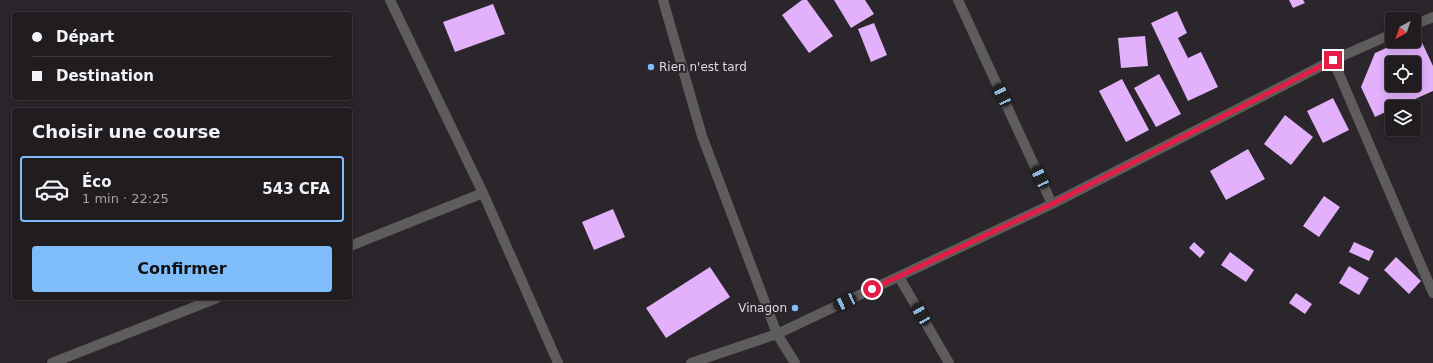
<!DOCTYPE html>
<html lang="fr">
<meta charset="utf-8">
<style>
:root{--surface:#201c20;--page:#282529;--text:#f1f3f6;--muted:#a2a1a5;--line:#3d3a3e;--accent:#7ebdf9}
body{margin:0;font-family:"DejaVu Sans",sans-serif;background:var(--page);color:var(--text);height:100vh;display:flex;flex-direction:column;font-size:15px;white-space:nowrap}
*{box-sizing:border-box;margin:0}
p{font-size:13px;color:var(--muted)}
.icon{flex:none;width:22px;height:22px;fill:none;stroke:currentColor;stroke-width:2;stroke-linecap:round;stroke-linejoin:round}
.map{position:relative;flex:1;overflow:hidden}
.sheet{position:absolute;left:12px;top:108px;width:340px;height:192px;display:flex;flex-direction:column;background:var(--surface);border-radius:4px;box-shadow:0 2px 10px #0003,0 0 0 1px var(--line)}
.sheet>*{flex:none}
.hud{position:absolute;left:12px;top:12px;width:340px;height:88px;border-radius:4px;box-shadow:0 2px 10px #0003,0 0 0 1px var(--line);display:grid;align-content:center;height:88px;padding:0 20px;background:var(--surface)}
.needle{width:26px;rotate:220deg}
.controls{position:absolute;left:1385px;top:12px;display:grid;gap:8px}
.controls a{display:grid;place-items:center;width:36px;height:36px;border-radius:4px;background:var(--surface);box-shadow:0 2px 10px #0003,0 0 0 1px var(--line);font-size:20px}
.end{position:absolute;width:18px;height:18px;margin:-9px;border:5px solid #e11d48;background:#fff;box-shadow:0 0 0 2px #fff}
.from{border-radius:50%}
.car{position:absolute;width:12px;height:24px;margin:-12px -6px;border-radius:5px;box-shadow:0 0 3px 1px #0007;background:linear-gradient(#222 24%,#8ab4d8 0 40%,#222 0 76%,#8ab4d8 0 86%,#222 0)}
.hud b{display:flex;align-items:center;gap:14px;height:38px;font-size:15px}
.hud b+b{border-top:1px solid var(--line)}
.hud i{width:10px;height:10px;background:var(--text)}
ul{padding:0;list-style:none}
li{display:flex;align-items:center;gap:12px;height:66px;margin:0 8px 6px;padding:0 12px;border:2px solid transparent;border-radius:4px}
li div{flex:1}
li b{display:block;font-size:15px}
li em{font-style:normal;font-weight:700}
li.selected{border-color:var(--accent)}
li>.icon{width:36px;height:36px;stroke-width:1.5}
h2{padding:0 20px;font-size:18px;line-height:48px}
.primary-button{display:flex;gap:8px;margin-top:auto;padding:8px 20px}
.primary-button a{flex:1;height:46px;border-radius:4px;background:var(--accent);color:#111;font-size:16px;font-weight:700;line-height:46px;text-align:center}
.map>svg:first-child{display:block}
.building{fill:#e3b1fb;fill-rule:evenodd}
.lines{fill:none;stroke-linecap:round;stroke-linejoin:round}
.minor{stroke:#5f5d5b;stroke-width:10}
.route{stroke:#e11d48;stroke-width:5}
.poi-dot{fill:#7ebdf9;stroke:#2a262b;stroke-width:1.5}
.labels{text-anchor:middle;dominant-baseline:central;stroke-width:4;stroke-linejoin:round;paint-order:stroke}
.poi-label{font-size:12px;fill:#dddbde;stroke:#2a262b;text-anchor:start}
</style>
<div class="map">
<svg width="1433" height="363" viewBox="0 0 1433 363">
<rect width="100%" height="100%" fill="#2a262b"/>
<path class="building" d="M802 0H807L833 36 809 53 782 15Z
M834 0H865L874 14 851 28Z
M1289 0H1303L1305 3 1293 8Z
M493 4 505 34 455 52 443 22Z
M1177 11 1187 33 1178 38 1188 58 1201 52 1218 87 1188 101 1151 23Z
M874 23 887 55 871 62 858 29Z
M1418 34 1433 66V91L1397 107H1392V109L1375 117 1361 87 1375 53 1402 41H1414V36ZM1392 63H1414V85H1392Z
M1145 36 1148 66 1121 68 1118 38Z
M1159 74 1181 114 1156 127 1134 88Z
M1122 79 1149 130 1126 142 1099 91Z
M1333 98 1349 130 1323 143 1307 111Z
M1285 115 1313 137 1291 165 1264 144Z
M1248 149 1265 179 1226 200 1210 171Z
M1324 196 1340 207 1319 237 1303 226Z
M613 209 625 237 594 250 582 222Z
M1194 242 1205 252 1200 258 1189 248Z
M1354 242 1374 251 1369 261 1349 252Z
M1230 252 1254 270 1246 282 1221 265Z
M1396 257 1421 281 1409 294 1384 270Z
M1349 266 1369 278 1359 295 1339 283Z
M710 267 730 297 666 338 646 308Z
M1296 293 1312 304 1305 314 1289 303Z"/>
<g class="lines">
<path class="minor" d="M390 0 483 193 558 363
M663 0 702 136 777 334 795 363
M958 0 1052 204
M1414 25 1433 17
M1333 60 1433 293
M350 246 483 193
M899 277 949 363
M52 363 217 298
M691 363 777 334 1052 204 1333 60 1392 34"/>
</g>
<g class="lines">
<path class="route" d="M872 289 1052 204 1333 60"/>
</g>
<g class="poi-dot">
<circle cx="651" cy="67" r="4"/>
<circle cx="795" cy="308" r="4"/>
</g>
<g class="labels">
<g class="poi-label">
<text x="659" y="67">Rien n'est tard</text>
<text x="787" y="308" text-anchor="end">Vinagon</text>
</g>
</g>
</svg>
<div class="controls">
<a><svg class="needle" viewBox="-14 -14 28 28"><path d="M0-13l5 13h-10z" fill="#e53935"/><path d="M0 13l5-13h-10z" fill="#a2a1a5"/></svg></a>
<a><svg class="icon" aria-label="locate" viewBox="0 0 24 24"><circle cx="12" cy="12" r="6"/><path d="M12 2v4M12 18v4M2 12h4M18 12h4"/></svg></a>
<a><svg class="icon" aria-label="layers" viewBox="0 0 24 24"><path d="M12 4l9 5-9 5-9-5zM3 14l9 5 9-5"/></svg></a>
</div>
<i class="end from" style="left:872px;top:289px"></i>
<i class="end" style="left:1333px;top:60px"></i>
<i class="car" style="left:1002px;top:95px;rotate:335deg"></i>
<i class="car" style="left:1040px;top:177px;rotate:335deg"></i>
<i class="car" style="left:845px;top:302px;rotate:245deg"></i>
<i class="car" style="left:921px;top:314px;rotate:330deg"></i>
<div class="hud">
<b><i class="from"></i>Départ</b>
<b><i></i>Destination</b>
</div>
<section class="sheet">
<h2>Choisir une course</h2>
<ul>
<li class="selected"><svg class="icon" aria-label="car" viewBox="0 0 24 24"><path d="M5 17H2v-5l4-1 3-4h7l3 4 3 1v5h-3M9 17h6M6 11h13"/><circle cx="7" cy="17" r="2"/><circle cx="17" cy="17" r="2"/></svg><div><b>Éco</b><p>1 min · 22:25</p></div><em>543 CFA</em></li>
</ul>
<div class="primary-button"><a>Confirmer</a></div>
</section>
</div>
